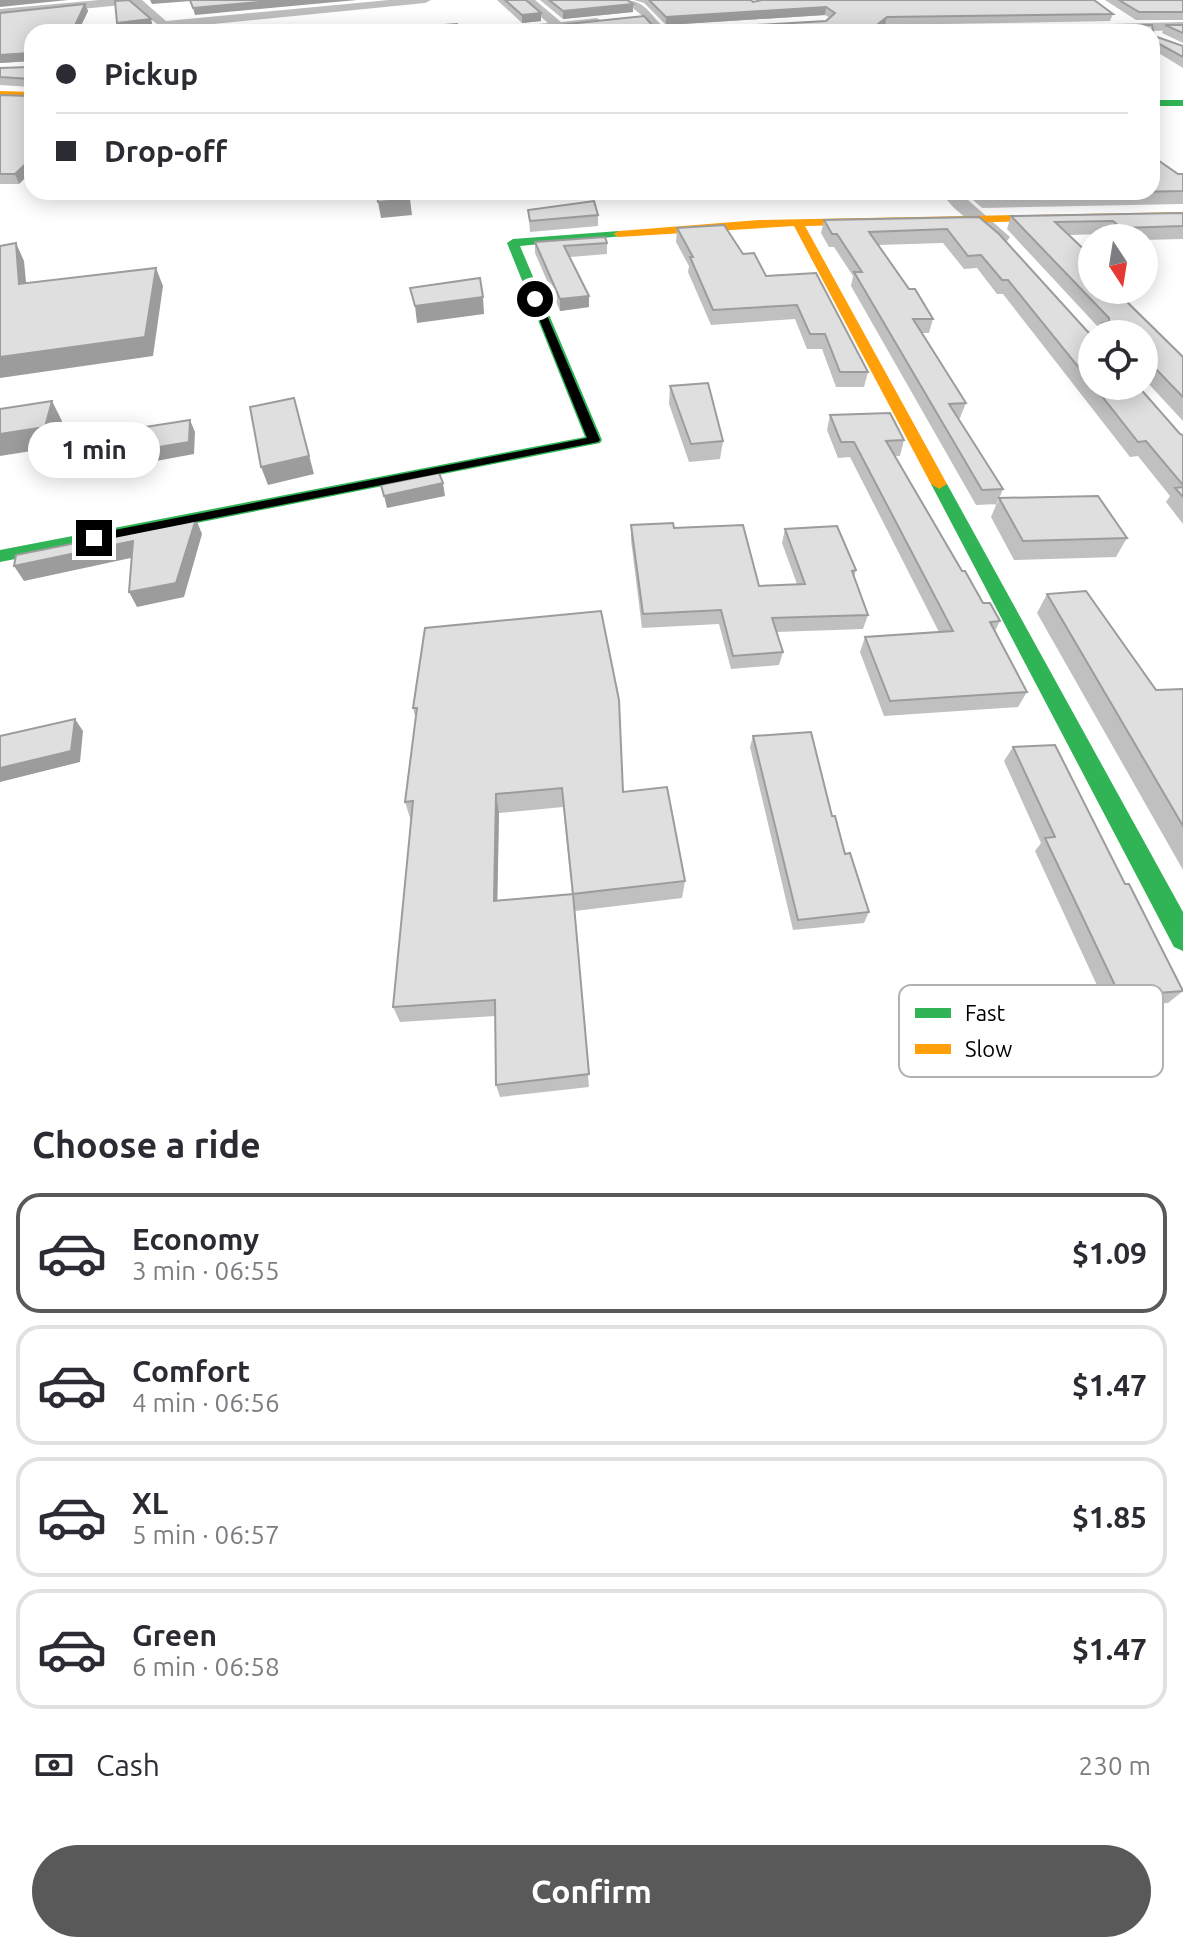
<!DOCTYPE html>
<meta charset="utf-8">
<style>
:root{--surface:#fff;--page:#f7f7f7;--text:#2b2b33;--muted:#7c7c81;--line:#e1e1e2;--accent:#595959}
body{margin:0;font-family:Ubuntu,sans-serif;background:var(--page);color:var(--text);height:100vh;display:flex;flex-direction:column;font-size:30px;white-space:nowrap}
*{box-sizing:border-box;margin:0}
p{font-size:26px;color:var(--muted)}
.icon{flex:none;width:44px;height:44px;fill:none;stroke:currentColor;stroke-width:2;stroke-linecap:round;stroke-linejoin:round}
.map{position:relative;height:1097px;overflow:hidden}
.details{display:flex;flex-direction:column;background:var(--surface);flex:1}
.details>*{flex:none}
.hud{position:absolute;left:24px;top:24px;width:1136px;height:176px;border-radius:24px;box-shadow:0 4px 20px #0003;display:grid;align-content:center;height:176px;padding:0 32px;background:var(--surface)}
.needle{width:52px;rotate:168deg}
.tools{position:absolute;left:1078px;top:224px;display:grid;gap:16px}
.tools a{display:grid;place-items:center;width:80px;height:80px;border-radius:50%;background:var(--surface);box-shadow:0 4px 20px #0003;font-size:40px}
.end{position:absolute;width:36px;height:36px;margin:-18px;border:10px solid #000;background:#fff;box-shadow:0 0 0 4px #fff}
.from{border-radius:50%}
.bubble{position:absolute;height:56px;border-radius:28px;background:var(--surface);box-shadow:0 4px 20px #0003;font-size:26px;font-weight:700;line-height:56px;text-align:center}
.hud b{display:flex;align-items:center;gap:28px;height:76px;font-size:30px}
.hud b+b{border-top:2px solid var(--line)}
.hud i{width:20px;height:20px;background:var(--text)}
ul{padding:0;list-style:none}
li{display:flex;align-items:center;gap:24px;height:120px;margin:0 16px 12px;padding:0 16px;border:4px solid var(--line);border-radius:24px}
li div{flex:1}
li b{display:block;font-size:30px}
li em{font-style:normal;font-weight:700}
li.on{border-color:var(--accent)}
li>.icon{width:72px;height:72px;stroke-width:1.5}
h2{padding:0 32px;font-size:36px;line-height:96px}
.pay{display:flex;align-items:center;gap:20px;height:88px;padding:0 32px;font-size:30px}
.pay p{margin-inline-start:auto}
.cta{display:flex;gap:16px;margin-top:auto;padding:16px 32px}
.cta a{flex:1;height:92px;border-radius:48px;background:var(--accent);color:#fff;font-size:32px;font-weight:700;line-height:92px;text-align:center}
.map>svg:first-child{display:block}
.lines{fill:none;stroke-linecap:round;stroke-linejoin:round}
.street{fill:#bebebe;fill-rule:evenodd}
.fast{fill:#30b455;fill-rule:evenodd}
.slow{fill:#ff9f0a;fill-rule:evenodd}
.wall{fill:#c0c0c0;fill-rule:evenodd}
.shaded-wall{fill:#9c9c9c}
.building{fill:#dfdfdf;stroke:#9c9c9c;stroke-width:2;fill-rule:evenodd}
.route{fill:#000}
.key{fill:#fff;stroke:#b2b2b2;stroke-width:2}
.key-label{font-size:22px;fill:#000}
</style>
<div class="map">
<svg width="1183" height="1097" viewBox="0 0 1183 1097">
<rect width="100%" height="100%" fill="#fff"/>
<g class="lines">
<path class="street" d="M99 0H142L166 21 389 0H431L425 3 163 29 132 4 0 17V9Z
M522 0H535L561 22 597 18 603 22 597 26 534 32H491L497 28 548 23Z
M623 0C647 0 650 16 665 28L696 26 702 30 654 32 645 23V18Z
M1183 22V30L1111 32 1105 28 1111 24Z
M940 192H959L1010 237 1007 241H993L954 208Z"/>
<path class="fast" d="M1152 100H1183V106H1152Z
M619 231 623 232V236L520 246 602 440 600 443 0 562V550L585 437 507 243 513 239Z
M939 479 947 484 1183 912V951L1174 947 931 484Z"/>
<path class="slow" d="M0 91 32 92V98L0 97Z
M1183 212V218L805 226 947 484 939 489 931 484 794 226 619 237 613 234 619 231 759 220Z"/>
</g>
<path class="wall" d="M497 0H526L541 13V21L522 23Z
M540 0H627L633 4V12L563 19Z
M634 0H751L753 2 1113 14 1110 21 885 25 882 27 1152 25 1154 36 1183 46V68L1152 49V32H558V25L723 27 826 21 830 18 825 15 666 25 644 3Z
M1105 0H1183V20H1136Z
M85 4 88 11 78 32H32V171L19 184H0V95L28 96 32 93 31 87 0 85V68L29 67 30 61 0 63V13Z
M1165 25H1183V43L1162 33Z
M1178 174H1183V204L982 208 964 192H1152Z
M528 210 598 215V226L530 232Z
M1183 213V239L1144 240V238H1112L1108 234 1068 235 1133 295 1129 303 1183 357V421L1146 381 1144 334H1096L1099 328 1007 229 1011 216Z
M979 217 1088 332 1092 334V386H1138L1180 434 1183 435V524L1166 502 1170 496 1138 456 1130 457 1003 294H997L977 268 964 269 943 243 878 245 909 289 933 319 929 333H921L966 403 960 418H958L1003 489 997 504 976 505 851 286 853 276 834 247H829L821 233 824 220Z
M677 228 743 254 868 372 864 387H836L822 349H807L795 319 711 325 688 272 689 266 676 242Z
M535 242 607 243V254L570 257 589 307 560 311 535 253Z
M670 386 723 441 720 459 689 462 669 404Z
M830 415 904 440 900 456H894L962 571 983 603 1000 621 995 631 1027 692 1018 707 884 716 860 652 865 637 939 632 850 457 838 458 827 430Z
M999 498 1127 538 1116 557 1014 560 991 517Z
M631 525 674 528 759 586 797 584 782 543 785 529 856 570 854 577 868 615 863 629 776 632 783 652 779 665 731 669 719 624 642 628 631 540Z
M1047 594 1156 690 1183 689V870L1037 613Z
M425 628 623 792 685 881 682 898 575 911 589 1087 500 1097 496 1085 495 1016 400 1022 393 1007 411 821 405 802 416 720 413 708ZM563 807 572 894 497 901 499 813Z
M753 736 832 816 845 854 869 912 864 923 793 930 750 747Z
M1013 747 1125 884 1183 991 1168 1003 1107 1007 1035 851 1041 843 1004 761Z"/>
<path class="shaded-wall" d="M0 0H68L0 7Z
M150 0H190L191 1 152 4Z
M282 0H357L195 15 193 8Z
M85 4 88 11 78 32H72Z
M633 4V12L563 19V11Z
M826 7 825 15 666 25V17Z
M541 13V21L522 23V15Z
M887 17 885 25 876 32 878 24Z
M151 19 153 27 120 31 117 23Z
M29 53 32 61 0 63V55Z
M32 158V171L19 184 15 174Z
M410 199 412 215 381 218 378 202Z
M16 243 24 261 28 303 19 284Z
M156 268 163 286 153 356 0 378V357Z
M589 296V307L560 311V299Z
M483 297 484 314 417 323 415 306Z
M1154 367 1146 381H1144V368Z
M294 398 314 474 268 485 261 467Z
M52 401 62 421 56 447 0 456V434Z
M190 420 195 432 194 454 129 466 123 453Z
M443 483 445 496 387 508 384 496Z
M196 519 202 534 184 597 137 607 129 592Z
M133 541 140 556 24 581 14 566Z
M75 719 83 731 80 762 0 782V768Z
M496 794 499 813 497 919 494 901Z"/>
<path class="building" d="M129 0 151 19 117 23 115 1Z
M190 0H282L193 8Z
M505 0H526L541 13 522 15Z
M549 0H627L633 4 563 11Z
M649 0H751L753 2 762 0H1094L1113 14 887 17 878 24 881 27 1152 25 1154 36 1183 46V57L1152 40V32H1075L1070 28 969 29 973 32H561L558 25 644 16 654 27H723L826 21 835 13 826 7 666 17Z
M1119 0H1183V12H1139Z
M85 4 72 32H32V158L15 174H0V95L28 96 32 93 31 79 0 77V68L29 67 32 56 29 53 0 55V13Z
M457 24 465 32H430L431 26Z
M1165 25H1183V33Z
M1152 156 1178 174H1183V191L986 195 982 192H1152Z
M376 192H408L410 199 378 202Z
M594 201 598 215 530 221 528 210Z
M1183 213V226L1121 228 1113 221 1055 222 1092 257V290H1127L1133 295 1121 296 1183 357V397L1154 367 1144 368V334H1099L1102 332V323L1109 322V318L1011 216Z
M979 217 999 234 1088 332 1095 334H1092V384L1008 280H1002L981 255 968 256 947 229 869 232 909 289H915L933 319H913L966 403 949 404 1003 489 982 490 854 272H862L837 234H832L824 220Z
M724 225 743 254 754 253 766 276 816 273 868 372H840L825 334H810L797 305 713 310 690 257H693L677 228Z
M605 237 607 243 564 246 589 296 560 299 535 242Z
M16 243 19 284 156 268 145 337 0 357V246Z
M480 278 483 297 415 306 410 288Z
M708 383 723 441 691 444 670 386Z
M1094 386H1138L1180 434 1183 435V485L1146 441 1138 442Z
M294 398 309 456 261 467 250 407Z
M52 401 45 427 0 434V409Z
M890 413 904 440 886 441 962 571H965L983 603H990L1000 621 990 622 1027 692 890 701 865 637 953 631 854 442H841L830 415Z
M190 420 189 442 123 453 126 430Z
M439 473 443 483 384 496 381 485Z
M1183 487V497L1175 488Z
M1098 496 1127 538 1023 541 999 498Z
M196 519 176 583 129 592 133 541 14 566 16 555Z
M673 523 674 528 743 525 759 586 805 584 785 529 837 526 856 570 852 571 868 615 772 618 783 652 733 656 721 610 643 614 631 525Z
M1086 591 1156 690 1183 689V826L1047 594Z
M601 611 619 700 623 792 667 787 685 881 573 894 589 1074 496 1085 495 1000 393 1007 413 801 405 802 417 708H413L425 628ZM562 788 573 894 494 901 496 794Z
M75 719 71 751 0 768V736Z
M811 732 832 816H835L845 854 850 853 869 912 798 920 753 736Z
M1055 745 1125 884H1129L1183 991 1120 996 1045 838 1055 837 1013 747Z"/>
<path class="route" d="M535 296 540 299 600 440 598 442 94 542 87 538 94 534 587 438 531 299Z"/>
<rect x="899" y="985" width="264" height="92" rx="12" class="key"/>
<rect x="915" y="1008" width="36" height="10" fill="#30b455"/>
<rect x="915" y="1044" width="36" height="10" fill="#ff9f0a"/>
<g class="key-label">
<text x="965" y="1021">Fast</text>
<text x="965" y="1057">Slow</text>
</g>
</svg>
<div class="tools">
<a><svg class="needle" viewBox="-14 -14 28 28"><path d="M0-13l5 13h-10z" fill="#e53935"/><path d="M0 13l5-13h-10z" fill="#7c7c81"/></svg></a>
<a><svg class="icon" aria-label="locate" viewBox="0 0 24 24"><circle cx="12" cy="12" r="6"/><path d="M12 2v4M12 18v4M2 12h4M18 12h4"/></svg></a>
</div>
<i class="end from" style="left:535px;top:299px"></i>
<i class="end" style="left:94px;top:538px"></i>
<div class="bubble" style="left:28px;top:422px;width:132px">1 min</div>
<div class="hud">
<b><i class="from"></i>Pickup</b>
<b><i></i>Drop-off</b>
</div>
</div>
<section class="details">
<h2>Choose a ride</h2>
<ul>
<li class="on"><svg class="icon" aria-label="car" viewBox="0 0 24 24"><path d="M5 17H2v-5l4-1 3-4h7l3 4 3 1v5h-3M9 17h6M6 11h13"/><circle cx="7" cy="17" r="2"/><circle cx="17" cy="17" r="2"/></svg><div><b>Economy</b><p>3 min · 06:55</p></div><em>$1.09</em></li>
<li><svg class="icon" aria-label="car" viewBox="0 0 24 24"><path d="M5 17H2v-5l4-1 3-4h7l3 4 3 1v5h-3M9 17h6M6 11h13"/><circle cx="7" cy="17" r="2"/><circle cx="17" cy="17" r="2"/></svg><div><b>Comfort</b><p>4 min · 06:56</p></div><em>$1.47</em></li>
<li><svg class="icon" aria-label="car" viewBox="0 0 24 24"><path d="M5 17H2v-5l4-1 3-4h7l3 4 3 1v5h-3M9 17h6M6 11h13"/><circle cx="7" cy="17" r="2"/><circle cx="17" cy="17" r="2"/></svg><div><b>XL</b><p>5 min · 06:57</p></div><em>$1.85</em></li>
<li><svg class="icon" aria-label="car" viewBox="0 0 24 24"><path d="M5 17H2v-5l4-1 3-4h7l3 4 3 1v5h-3M9 17h6M6 11h13"/><circle cx="7" cy="17" r="2"/><circle cx="17" cy="17" r="2"/></svg><div><b>Green</b><p>6 min · 06:58</p></div><em>$1.47</em></li>
</ul>
<div class="pay"><svg class="icon" aria-label="cash" viewBox="0 0 24 24"><path d="M3 7h18v10H3z"/><circle cx="12" cy="12" r="2"/></svg>Cash<p>230 m</p></div>
<div class="cta"><a>Confirm</a></div>
</section>
